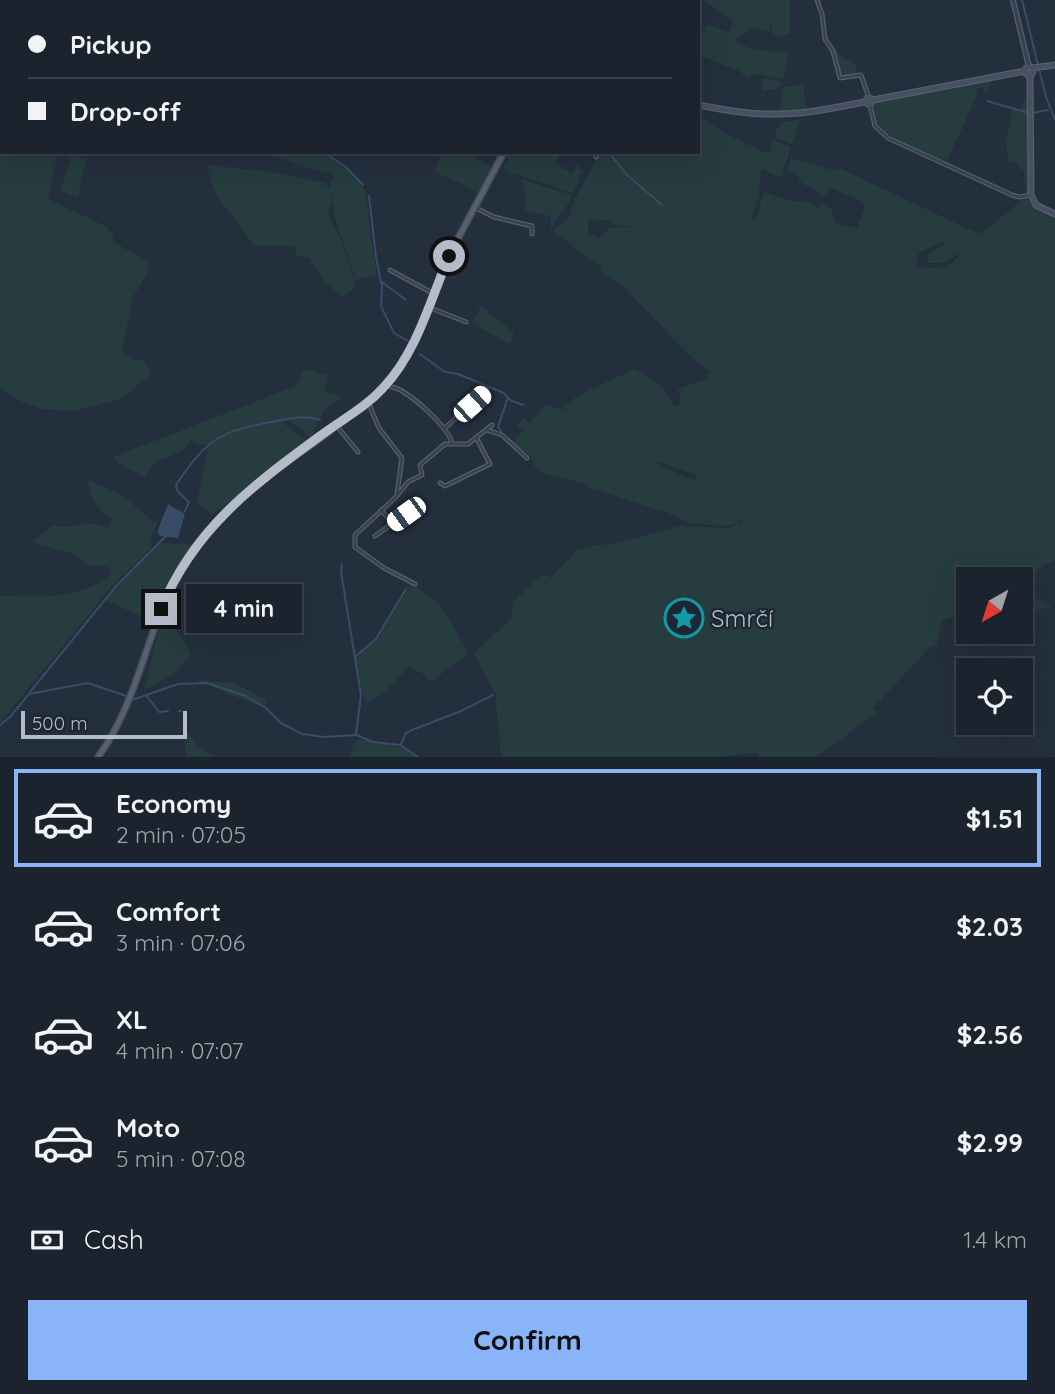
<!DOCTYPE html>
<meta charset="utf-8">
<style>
:root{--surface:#1b232e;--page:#242b36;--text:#f1f3f6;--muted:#a0a4aa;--line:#39404a;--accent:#8ab4f8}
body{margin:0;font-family:Quicksand,sans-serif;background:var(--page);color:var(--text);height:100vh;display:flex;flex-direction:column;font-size:26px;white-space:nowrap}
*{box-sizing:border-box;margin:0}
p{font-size:23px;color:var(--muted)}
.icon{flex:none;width:38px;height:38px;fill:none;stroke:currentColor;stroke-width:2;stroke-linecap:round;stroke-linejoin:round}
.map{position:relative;height:757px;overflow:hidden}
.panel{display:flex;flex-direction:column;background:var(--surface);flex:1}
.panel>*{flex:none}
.guide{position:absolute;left:0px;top:0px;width:700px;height:154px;box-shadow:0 7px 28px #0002,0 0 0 2px var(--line);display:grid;align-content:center;height:154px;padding:0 28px;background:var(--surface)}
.needle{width:46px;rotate:219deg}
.controls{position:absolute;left:956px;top:567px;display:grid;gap:14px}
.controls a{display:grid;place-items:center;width:77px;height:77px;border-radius:0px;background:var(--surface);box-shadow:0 7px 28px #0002,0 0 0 2px var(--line);font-size:35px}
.scale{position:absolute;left:21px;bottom:18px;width:166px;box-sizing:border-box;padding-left:7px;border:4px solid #b4bcc9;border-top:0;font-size:19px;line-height:24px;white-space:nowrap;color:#b4bcc9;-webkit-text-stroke:5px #1d2633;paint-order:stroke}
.end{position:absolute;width:32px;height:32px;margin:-16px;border:9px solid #b4bcc9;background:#111;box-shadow:0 0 0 4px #111}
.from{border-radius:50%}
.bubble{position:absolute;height:49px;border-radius:0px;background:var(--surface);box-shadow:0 7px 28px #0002,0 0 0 2px var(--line);font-size:23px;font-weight:700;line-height:49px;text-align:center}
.car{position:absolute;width:21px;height:42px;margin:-21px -10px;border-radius:9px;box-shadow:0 0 5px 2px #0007;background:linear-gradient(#fff 24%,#345 0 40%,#fff 0 76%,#345 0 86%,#fff 0)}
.guide b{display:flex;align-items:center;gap:24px;height:66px;font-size:26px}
.guide b+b{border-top:2px solid var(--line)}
.guide i{width:18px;height:18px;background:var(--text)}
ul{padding:12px 0 0;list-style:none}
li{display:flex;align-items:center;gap:21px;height:98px;margin:0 14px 10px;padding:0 14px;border:4px solid transparent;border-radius:0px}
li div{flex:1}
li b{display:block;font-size:26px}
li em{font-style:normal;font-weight:700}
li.current{border-color:var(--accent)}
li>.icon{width:63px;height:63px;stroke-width:1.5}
.pay{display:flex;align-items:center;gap:18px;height:77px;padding:0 28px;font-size:26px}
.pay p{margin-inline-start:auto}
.action{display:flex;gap:14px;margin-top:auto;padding:14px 28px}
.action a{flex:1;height:80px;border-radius:0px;background:var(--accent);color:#111;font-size:28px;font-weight:700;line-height:80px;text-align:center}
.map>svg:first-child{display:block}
.green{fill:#263c3f;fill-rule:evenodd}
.water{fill:#394c67}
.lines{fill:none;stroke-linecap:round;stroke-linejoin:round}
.stream{stroke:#394c67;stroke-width:2}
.minor-casing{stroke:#565f6c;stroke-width:5}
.tertiary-casing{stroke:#565f6c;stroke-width:6}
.secondary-casing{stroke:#565f6c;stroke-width:7}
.primary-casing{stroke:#414a57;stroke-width:8}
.minor{stroke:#38414e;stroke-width:2.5}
.tertiary{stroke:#38414e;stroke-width:3.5}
.secondary{stroke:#465061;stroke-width:4.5}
.primary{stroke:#56606e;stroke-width:5}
.rail-casing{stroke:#5a6575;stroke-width:4.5}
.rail{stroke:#1d2633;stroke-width:2;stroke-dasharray:5;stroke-linecap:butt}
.route{stroke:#b4bcc9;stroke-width:9}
.labels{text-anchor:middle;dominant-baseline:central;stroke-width:5;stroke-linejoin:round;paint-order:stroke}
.poi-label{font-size:24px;fill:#b4bcc9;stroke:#1d2633;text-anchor:start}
</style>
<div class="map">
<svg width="1055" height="757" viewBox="0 0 1055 757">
<rect width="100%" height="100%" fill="#242f3e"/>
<path class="green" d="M265 0H419L264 2Z
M704 0H790V34L780 36 772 33 771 22 769 32 753 28 739 37 735 43 750 48 789 54 783 79 753 74 749 78 737 70 698 55V31L704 32 706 24 729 32 734 22Z
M835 50 844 59 856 65 857 73 845 76 839 71Z
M764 78 782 82 780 88 763 91 761 86 763 84 761 83Z
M993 79 987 93 983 87 977 89 976 98 947 160H942L887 134 877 123 874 106 877 101Z
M803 84 807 110 779 112 784 87Z
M1027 95 1030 96 1029 193 1026 196 1024 170 1019 169 1016 162 1009 161 1006 145 1012 110H1019Z
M0 108 2 152H58L48 199 105 226 113 234 114 242 150 263 145 278 133 297 122 351 134 360H143L152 374 120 399 74 411 42 409 24 403 0 389Z
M698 115 725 133 766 153H770L773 140 791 147 781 178 762 169 759 187 760 192 751 222 758 215 763 192 791 201 810 202 818 210 822 204 833 210 832 214 837 224 857 228 865 208 863 202 832 188 824 196 799 181 798 176 787 170 791 158 837 171 839 168 979 234C992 223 1010 213 1020 201L1028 199 1037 209 1055 216V560L1034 571 1032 596 1052 607 1036 610 1033 617 1020 616V579H968V614L942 620 936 647 931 646 873 708 878 712 816 757H760L756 753 719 757H501L495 693 474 654 512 617 513 603 535 580 545 574 551 578 577 550 592 546 619 543 679 526 729 528 743 521 742 517 738 523 725 526 689 523 669 513 590 488 581 482C575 482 544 474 539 471 533 467 534 461 530 456 526 450 518 449 514 442L528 423 522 430 517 426 524 418 528 423 531 421 545 405 569 410 563 407C584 389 610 383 633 369 643 372 656 381 663 389 669 396 669 403 678 407L681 402 678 389 706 379 710 372 688 354 623 286 601 271 602 268 553 231 569 218 576 196 601 152H606L629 179 662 205 661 203 627 175 608 152H698ZM588 219 611 221 613 224 633 227 609 228 599 239 588 232ZM944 241 945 243 927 255 928 263H941L961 253C951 268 933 272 915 265L919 253ZM650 459 696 475 697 480 684 477Z
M801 120 792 144 775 138V133L782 122Z
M266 152H322L348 170 363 187 367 200 371 240 377 274 356 280 334 215 331 191V205L328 208 330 219 340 237 356 285 355 288 343 297 324 281 309 258 296 256 295 246H254C242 224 214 200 210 177L213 175 209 174 208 165 272 172 325 183 330 189 331 179 336 178 328 172 313 170Z
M447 152H466L492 167 478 192 434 171 440 159Z
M510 152H561L556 163 572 173 577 165 584 171 579 175C580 181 576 189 571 193L505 170 503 167Z
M72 153 86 161 78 197 61 191Z
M521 179 572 195C567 213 555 214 551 230L550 216 525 210 527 200Z
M481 306 514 333 510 344 481 328 480 329 472 322Z
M304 369 329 376 324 391 341 396 337 402 324 410 311 438 289 420 281 421 306 441 301 442 300 448 212 515 197 502 207 452 205 446 208 443 205 445 195 443 191 439C183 460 150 454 146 478L114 460 113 457 293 387 298 383Z
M88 480 122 495 154 522 159 518 150 542 152 547 114 584 0 723V596C44 596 79 602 115 571L109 572V569L105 566H91L73 554 32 542 54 525C67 530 80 523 94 524 100 525 104 528 110 527L113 519C97 512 90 497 88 480Z
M163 543 192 545 174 573 153 621 104 600 157 544Z
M410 585H413L438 602 464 644 467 655 430 682 425 675 409 666C397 678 382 700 365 702L354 660 378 639Z
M160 625 163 629 175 628 191 654 175 673 144 690Z
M196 680 233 683 267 700 264 708Z
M184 728 199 747 216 757H186Z
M358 739 404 748 419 757H350L351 749Z"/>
<path class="water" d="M168 504 185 514 178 538 160 536 157 532Z"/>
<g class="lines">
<path class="stream" d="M240 0 241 2
M350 0 352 2
M1022 0 1046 97 1055 120
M328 2V0
M0 23 2 22
M987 101 1029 113
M1033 113 1048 110
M323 152 346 167 363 185
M608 152 627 175 662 205
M369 196 376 257 382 287 381 306 394 333 410 342
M382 282 406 300
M420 354 445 372 458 374 504 393 510 400 523 405
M501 431 498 427 507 400
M185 511 189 502 178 492 176 485C208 437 221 431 277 421 292 418 306 415 320 420
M342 564 341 572 361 695 356 734
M355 657 376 639 406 589
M30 692 117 585 167 535
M146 695 159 712 168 711
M179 711H181
M0 725 10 717 29 694 88 683 135 699 178 684 207 683 246 696 266 708 281 723 302 734 324 737 356 735 373 742 400 745 418 757
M401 744 406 733 412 730 461 711 493 695"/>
<defs>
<path id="minor" d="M817 0 822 14 825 39 833 51 840 78 861 75 868 95
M870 105 875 126 888 138 1012 195 1019 197 1031 195
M596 157 599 152
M474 207 494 217 532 226V234
M390 270 434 294
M428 307 466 322
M386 385C391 387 397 388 402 391 417 400 447 426 452 443
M368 402 379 428 402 458 397 494
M336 425 358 452
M445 428 487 390
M487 430 502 435 527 458
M440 483 445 486 490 464 477 439
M381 510 392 523
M375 536 406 514
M415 584 384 568 355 547V535L396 497 408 482 422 475 420 465 445 444H468L492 425"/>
<path id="tertiary" d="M1013 0 1029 67"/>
<path id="secondary" d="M551 2 552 0
M1025 71a4 4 0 1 1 8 0a4 4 0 1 1-8 0Z
M1032 68 1055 65
M1030 75 1031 195 1036 205 1055 214
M873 100 870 105 865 102 868 97 873 100 1025 71
M698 105C725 110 752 115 779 114 808 114 837 107 865 102"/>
<path id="primary" d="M523 2 524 0
M330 430 377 394 400 366 419 332 453 248 504 152
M98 757C141 698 147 623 185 561 212 519 248 490 288 460 303 450 319 441 332 429"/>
</defs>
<use href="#minor" class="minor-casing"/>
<use href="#tertiary" class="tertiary-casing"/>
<use href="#secondary" class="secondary-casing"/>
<use href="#primary" class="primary-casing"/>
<use href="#minor" class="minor"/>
<use href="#tertiary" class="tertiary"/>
<use href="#secondary" class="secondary"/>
<use href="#primary" class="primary"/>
<defs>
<path id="rail" d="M35 2 37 0
M70 2 76 0
M0 28 2 27"/>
</defs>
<use href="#rail" class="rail-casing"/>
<use href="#rail" class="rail"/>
</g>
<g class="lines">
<path class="route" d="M161 609C194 529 252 486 320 436 341 420 365 408 383 388 417 352 430 301 449 256"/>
</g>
<defs>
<symbol id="sight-ring" viewBox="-11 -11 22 22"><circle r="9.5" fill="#1d2633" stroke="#0f9aa8" stroke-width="1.5"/><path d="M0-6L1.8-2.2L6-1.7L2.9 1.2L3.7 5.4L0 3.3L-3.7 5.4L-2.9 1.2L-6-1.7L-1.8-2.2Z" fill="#0f9aa8"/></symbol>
</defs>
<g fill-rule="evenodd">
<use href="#sight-ring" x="662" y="596" width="44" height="44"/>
</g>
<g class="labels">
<g class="poi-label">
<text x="711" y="618">Smrčí</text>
</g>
</g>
</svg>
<div class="controls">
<a><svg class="needle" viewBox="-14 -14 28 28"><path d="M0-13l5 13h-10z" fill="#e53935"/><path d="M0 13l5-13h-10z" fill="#a0a4aa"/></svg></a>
<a><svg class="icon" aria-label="locate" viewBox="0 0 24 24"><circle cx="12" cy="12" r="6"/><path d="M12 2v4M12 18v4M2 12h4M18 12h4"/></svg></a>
</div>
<div class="scale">500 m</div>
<i class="end from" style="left:449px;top:256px"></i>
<i class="end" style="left:161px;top:609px"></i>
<div class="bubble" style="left:186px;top:584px;width:116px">4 min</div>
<i class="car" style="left:472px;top:404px;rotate:48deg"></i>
<i class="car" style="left:406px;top:514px;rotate:234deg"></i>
<div class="guide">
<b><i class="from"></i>Pickup</b>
<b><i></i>Drop-off</b>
</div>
</div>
<section class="panel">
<ul>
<li class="current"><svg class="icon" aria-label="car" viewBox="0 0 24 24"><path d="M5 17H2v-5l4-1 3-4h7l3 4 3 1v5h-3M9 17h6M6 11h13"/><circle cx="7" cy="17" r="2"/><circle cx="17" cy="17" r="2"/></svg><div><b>Economy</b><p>2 min · 07:05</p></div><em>$1.51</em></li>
<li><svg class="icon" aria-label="car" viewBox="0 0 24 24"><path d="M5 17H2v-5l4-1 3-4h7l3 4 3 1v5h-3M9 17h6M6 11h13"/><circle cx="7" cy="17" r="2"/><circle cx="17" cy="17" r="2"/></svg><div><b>Comfort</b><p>3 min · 07:06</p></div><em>$2.03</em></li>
<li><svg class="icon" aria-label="car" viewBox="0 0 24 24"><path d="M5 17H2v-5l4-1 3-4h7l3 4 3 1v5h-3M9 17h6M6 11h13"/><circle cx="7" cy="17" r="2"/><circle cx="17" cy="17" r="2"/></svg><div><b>XL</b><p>4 min · 07:07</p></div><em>$2.56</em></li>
<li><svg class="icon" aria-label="car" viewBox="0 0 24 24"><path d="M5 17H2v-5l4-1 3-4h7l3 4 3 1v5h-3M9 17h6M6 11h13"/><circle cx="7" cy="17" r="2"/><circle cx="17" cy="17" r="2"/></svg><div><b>Moto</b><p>5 min · 07:08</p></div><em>$2.99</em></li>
</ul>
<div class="pay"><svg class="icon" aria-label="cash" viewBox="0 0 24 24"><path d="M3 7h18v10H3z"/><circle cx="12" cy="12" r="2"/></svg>Cash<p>1.4 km</p></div>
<div class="action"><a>Confirm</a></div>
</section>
